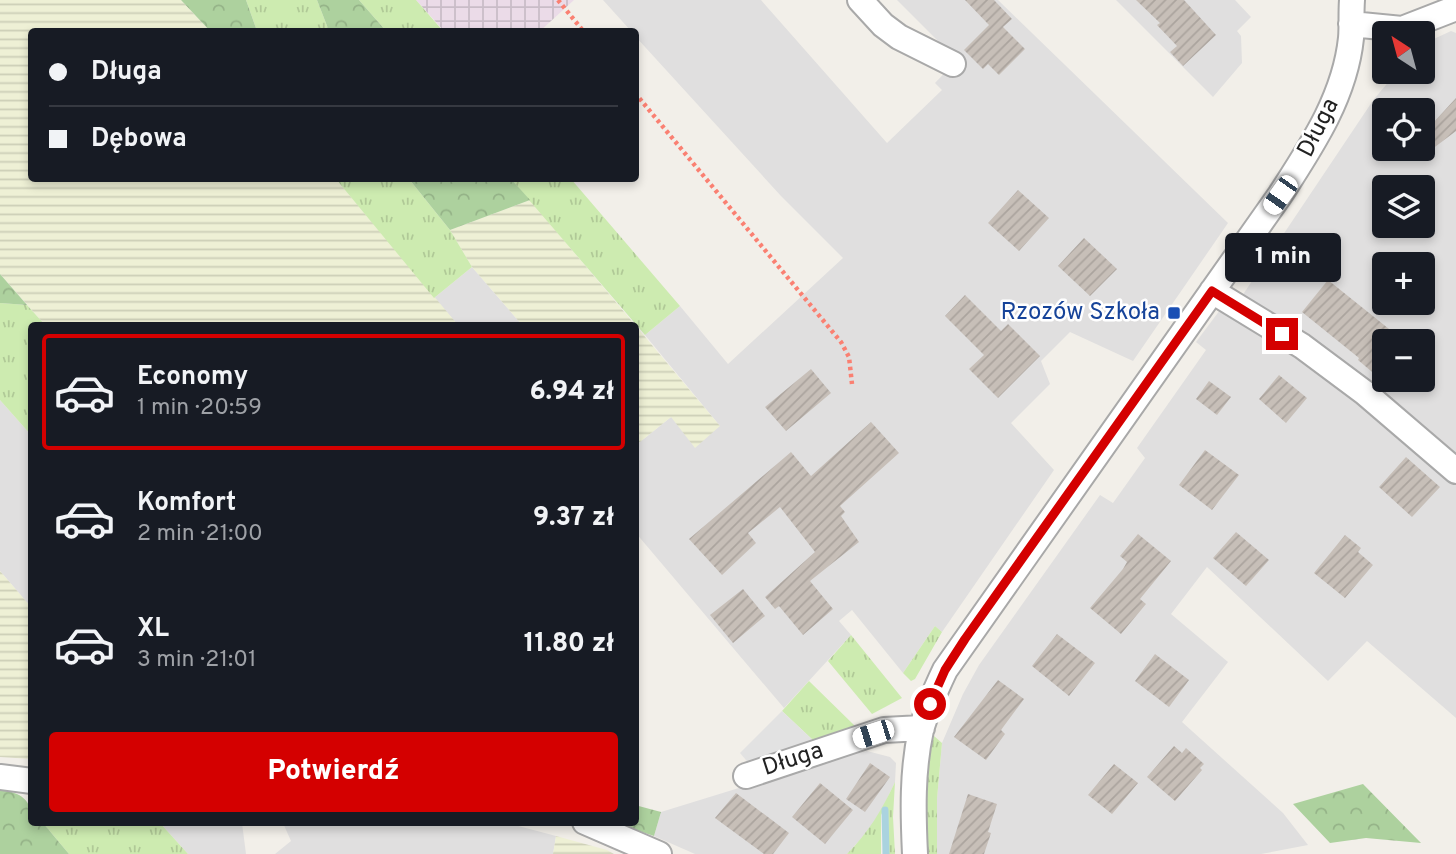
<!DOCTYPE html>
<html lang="pl">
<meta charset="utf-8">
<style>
:root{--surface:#171b24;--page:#242831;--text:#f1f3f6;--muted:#9ea1a6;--line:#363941;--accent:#d40000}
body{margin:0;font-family:Overpass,sans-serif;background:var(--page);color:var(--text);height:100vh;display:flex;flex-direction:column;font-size:26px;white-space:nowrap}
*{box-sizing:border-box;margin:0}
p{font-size:23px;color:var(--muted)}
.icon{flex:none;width:38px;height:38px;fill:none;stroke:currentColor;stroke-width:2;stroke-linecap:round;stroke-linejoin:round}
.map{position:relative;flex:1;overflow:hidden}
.side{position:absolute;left:28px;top:322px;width:611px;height:504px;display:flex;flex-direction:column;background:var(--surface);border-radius:7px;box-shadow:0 4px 10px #0003}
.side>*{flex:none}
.guide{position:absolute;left:28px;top:28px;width:611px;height:154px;border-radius:7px;box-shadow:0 4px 10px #0003;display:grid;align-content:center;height:154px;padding:0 21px;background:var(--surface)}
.needle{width:46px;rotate:324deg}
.tools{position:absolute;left:1372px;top:21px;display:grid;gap:14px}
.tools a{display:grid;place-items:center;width:63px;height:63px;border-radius:7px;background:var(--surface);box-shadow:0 4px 10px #0003;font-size:35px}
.end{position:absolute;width:32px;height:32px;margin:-16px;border:9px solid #d40000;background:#fff;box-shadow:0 0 0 4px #fff}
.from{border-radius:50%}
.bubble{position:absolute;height:49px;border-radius:7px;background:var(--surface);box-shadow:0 4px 10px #0003;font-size:23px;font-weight:800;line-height:49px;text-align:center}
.car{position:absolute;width:21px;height:42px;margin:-21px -10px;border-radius:9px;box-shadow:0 0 5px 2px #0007;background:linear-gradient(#fff 24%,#345 0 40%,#fff 0 76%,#345 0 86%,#fff 0)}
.guide b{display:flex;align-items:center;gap:24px;height:66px;font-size:26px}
.guide b+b{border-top:2px solid var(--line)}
.guide i{width:18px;height:18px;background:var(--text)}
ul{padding:12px 0 0;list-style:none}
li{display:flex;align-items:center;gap:21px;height:116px;margin:0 14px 10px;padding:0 7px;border:4px solid transparent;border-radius:7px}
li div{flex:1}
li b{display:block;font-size:26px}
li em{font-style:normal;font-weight:800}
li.current{border-color:var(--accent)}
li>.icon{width:63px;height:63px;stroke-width:1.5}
.action{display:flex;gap:14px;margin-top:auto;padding:14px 21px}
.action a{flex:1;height:80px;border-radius:7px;background:var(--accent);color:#fff;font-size:28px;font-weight:800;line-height:80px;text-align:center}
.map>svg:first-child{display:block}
.residential{fill:#e0dfdf;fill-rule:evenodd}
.industrial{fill:url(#industrial-grid)}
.farmland{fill:url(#farmland-rules)}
.grass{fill:url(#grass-tufts)}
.forest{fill:url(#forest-crowns)}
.parking{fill:#e2e2e2}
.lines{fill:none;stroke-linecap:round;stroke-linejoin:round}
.stream{stroke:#aad3df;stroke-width:7}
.building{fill:url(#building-hatch)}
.minor-casing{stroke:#a9a9a9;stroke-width:28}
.path{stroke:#fa8072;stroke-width:4.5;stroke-dasharray:3.5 3.5;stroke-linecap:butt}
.minor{stroke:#fff;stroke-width:24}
.route{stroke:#d40000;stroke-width:9}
.transit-dot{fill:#1a4fb4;stroke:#fff;stroke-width:2.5}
.labels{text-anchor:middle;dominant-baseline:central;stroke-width:5;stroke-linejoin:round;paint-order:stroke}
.street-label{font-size:24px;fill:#222;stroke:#fff}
.transit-label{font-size:24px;fill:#164399;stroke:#fff;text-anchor:end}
</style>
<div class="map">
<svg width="1456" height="854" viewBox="0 0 1456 854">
<defs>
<pattern id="industrial-grid" width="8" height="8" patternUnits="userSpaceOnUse" patternTransform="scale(1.75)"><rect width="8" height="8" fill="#ebdbe8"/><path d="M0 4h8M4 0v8" fill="none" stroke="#c9bcc7"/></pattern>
<pattern id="farmland-rules" width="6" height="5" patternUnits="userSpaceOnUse" patternTransform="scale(1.75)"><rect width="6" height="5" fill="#eef0d5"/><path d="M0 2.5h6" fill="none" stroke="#ccceb7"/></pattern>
<pattern id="grass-tufts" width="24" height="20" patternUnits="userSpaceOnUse" patternTransform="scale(1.75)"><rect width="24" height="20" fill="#cdebb0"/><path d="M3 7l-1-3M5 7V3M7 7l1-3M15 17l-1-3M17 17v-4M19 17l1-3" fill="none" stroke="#b0c997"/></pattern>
<pattern id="forest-crowns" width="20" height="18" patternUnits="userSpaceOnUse" patternTransform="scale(1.75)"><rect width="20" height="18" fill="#add19e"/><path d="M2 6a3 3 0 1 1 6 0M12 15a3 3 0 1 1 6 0" fill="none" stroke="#95b388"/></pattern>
<pattern id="building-hatch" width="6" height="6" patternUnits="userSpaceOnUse" patternTransform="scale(1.75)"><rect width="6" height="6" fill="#c7bfb8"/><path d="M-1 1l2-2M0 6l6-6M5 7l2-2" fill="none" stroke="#aba49e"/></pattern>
</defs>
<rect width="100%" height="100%" fill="#f2efe9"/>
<path class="residential" d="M603 0H761L887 143 942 90 935 83 957 60 897 0H998L1228 223 1133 361 1070 332 1041 361 1050 384 1011 423 1054 470 942 632 935 626 903 673 852 610 839 621 851 635 784 708 635 532V446L671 417 720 426 645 335 680 306 728 364 843 258 781 196 635 36V32L631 31Z
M1116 0H1235L1251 17 1237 31 1241 36 1242 63 1213 97Z
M1451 31 1456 33V460L1242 296 1374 99 1397 72H1423V44ZM1384 110H1423V149H1384ZM1384 187H1423V226H1384ZM1384 264H1423V303H1384ZM1384 341H1423V380H1384Z
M472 267 522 325H458L434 298Z
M1223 306 1299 354 1456 483V718L1367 641 1328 681 1207 567 1171 614 1228 662 1182 722 1283 813 1308 845 1261 854H937V799L942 743 963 694 979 665 1100 495 1113 503 1145 458 1137 448 1206 350 1196 342Z
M0 400 31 435V607L0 571Z
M867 751 890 757 896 763 895 782 884 805 870 829 847 854H695L654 836 661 812 843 756Z
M160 823H242L246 854H188Z
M283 823H507L556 836 553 854H275L291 841Z"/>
<path class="industrial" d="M416 0H574L539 32 444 31Z"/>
<path class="farmland" d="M0 0H181L210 31 32 32V178L336 179 458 325H45L0 274Z
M530 200 720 426 695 448 671 417 635 446V326L522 325 472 267 450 230Z
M0 571 31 607V759L0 757Z
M556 836 607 850 614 854H553Z"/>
<path class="grass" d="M246 0H317L329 31H257Z
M359 0H416L443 31H386Z
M336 179H409L450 230 472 267 434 298Z
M511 179H571L680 306 645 335Z
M0 303 27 305 45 325 32 326 31 435 0 400Z
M935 626 942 632 915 679 911 681 903 673Z
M851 635 902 698 872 714 828 661Z
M809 681 855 726 816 743 782 711Z
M934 736 942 743 937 799V854H926C925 814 924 776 934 736Z
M895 782 893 817 895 854H889L888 812 884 809 881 815V854H847C868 833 882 810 895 782Z
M43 823H160L188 854H69Z"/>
<path class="forest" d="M181 0H246L257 31H210Z
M317 0H359L386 31H329Z
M409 179H511L530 200 450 230Z
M0 274 27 305 0 303Z
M1363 784 1421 843 1366 838 1330 843 1293 804Z
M0 789C22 794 31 798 32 822L43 823 69 854H0Z
M635 805 661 812 654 836 615 823 635 822Z"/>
<path class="parking" d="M782 711 816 743 751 766 740 753Z"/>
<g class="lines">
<path class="stream" d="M885 810 886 854"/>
</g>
<path class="building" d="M965 0H994L1012 19 1003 27 1025 49 999 75 988 64 983 69 964 50 989 25Z
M1136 0H1184L1216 35 1183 66 1170 52 1177 46 1157 25 1160 23Z
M1456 98V131L1423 156V109L1433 123Z
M1018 190 1049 218 1019 251 988 223Z
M1084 238 1117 269 1090 296 1058 266Z
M1328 280 1404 341H1384V382L1358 360 1359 358 1302 312Z
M965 295 1001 331 1008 324 1040 356 998 398 969 369 984 355 945 316Z
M811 369 831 393 786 431 765 407Z
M1279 375 1307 398 1286 423 1259 399Z
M1209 381 1231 397 1217 415 1196 399Z
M871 422 899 453 840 506 845 512 841 516 859 542 810 581 833 609 803 635 779 606 775 609 765 597 815 552 780 507 748 533 756 543 722 575 689 539 791 452 811 476Z
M1205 450 1239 475 1212 510 1179 485Z
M1406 457 1440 487 1412 517 1379 487Z
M1236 532 1269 560 1246 586 1213 558Z
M1138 534 1171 561 1140 599 1146 604 1121 634 1090 608 1123 569 1127 562 1120 556Z
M1345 535 1361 548 1358 552 1373 565 1345 598 1314 573Z
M743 589 765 616 733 643 710 615Z
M1057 634 1095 663 1069 696 1032 666Z
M1155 654 1189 680 1169 707 1135 681Z
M998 680 1024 699 1001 730 1005 734 986 760 954 737Z
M1174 746 1182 753 1186 748 1204 764 1200 768 1202 770 1175 801 1147 777Z
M870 763 890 777 865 812 846 799Z
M1114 764 1138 783 1112 814 1088 795Z
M820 783 853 810 825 844 792 817Z
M736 793 789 833 773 854H764L715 818Z
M968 794 997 804 988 832 991 833 984 854H949Z"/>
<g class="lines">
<defs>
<path id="minor" d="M860 0 883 25 899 37 953 64
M1351 24 1402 29 1456 8
M1212 291 1302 346 1365 393 1456 471
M746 776 884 730 922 728
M0 777 32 781
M585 822 659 854
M915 854C913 812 912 771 921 730 927 709 936 689 945 670L1280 195C1311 147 1345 97 1351 38 1352 26 1351 13 1352 0"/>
</defs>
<use href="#minor" class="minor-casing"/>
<path class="path" d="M558 0 584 32
M635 93 841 342 849 357 852 384"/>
<use href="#minor" class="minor"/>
</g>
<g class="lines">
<path class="route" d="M930 704 945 670 965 639 1212 291 1282 334"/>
</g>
<rect class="transit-dot" x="1167" y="306" width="14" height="14" rx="3.5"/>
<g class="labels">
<g class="street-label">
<text transform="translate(1319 128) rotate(-63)">Długa</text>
<text transform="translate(793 760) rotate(-18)">Długa</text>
</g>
<g class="transit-label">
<text x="1160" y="313">Rzozów Szkoła</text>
</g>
</g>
</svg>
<div class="tools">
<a><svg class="needle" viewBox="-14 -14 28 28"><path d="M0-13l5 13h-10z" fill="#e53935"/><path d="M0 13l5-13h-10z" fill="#9ea1a6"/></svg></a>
<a><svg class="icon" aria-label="locate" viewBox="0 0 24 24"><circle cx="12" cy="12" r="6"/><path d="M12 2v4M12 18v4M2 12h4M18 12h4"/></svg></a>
<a><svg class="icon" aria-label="layers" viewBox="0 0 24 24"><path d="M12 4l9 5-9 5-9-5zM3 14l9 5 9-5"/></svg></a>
<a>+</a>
<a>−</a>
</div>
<i class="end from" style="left:930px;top:704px"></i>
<i class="end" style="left:1282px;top:334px"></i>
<div class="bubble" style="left:1225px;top:233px;width:116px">1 min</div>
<i class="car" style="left:1280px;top:195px;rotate:215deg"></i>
<i class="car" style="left:873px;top:734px;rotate:252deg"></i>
<div class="guide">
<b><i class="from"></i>Długa</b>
<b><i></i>Dębowa</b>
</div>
<section class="side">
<ul>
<li class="current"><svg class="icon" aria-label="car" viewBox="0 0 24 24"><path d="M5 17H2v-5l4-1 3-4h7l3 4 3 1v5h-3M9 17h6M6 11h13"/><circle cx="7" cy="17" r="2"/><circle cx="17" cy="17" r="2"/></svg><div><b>Economy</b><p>1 min · 20:59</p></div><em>6.94 zł</em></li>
<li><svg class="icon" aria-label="car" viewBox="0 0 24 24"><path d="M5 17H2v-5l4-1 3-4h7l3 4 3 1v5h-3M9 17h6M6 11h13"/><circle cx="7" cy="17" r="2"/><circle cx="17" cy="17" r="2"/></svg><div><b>Komfort</b><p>2 min · 21:00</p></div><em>9.37 zł</em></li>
<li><svg class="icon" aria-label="car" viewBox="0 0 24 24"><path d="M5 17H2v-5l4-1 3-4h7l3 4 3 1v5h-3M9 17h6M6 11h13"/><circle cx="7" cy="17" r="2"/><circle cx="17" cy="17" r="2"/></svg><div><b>XL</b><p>3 min · 21:01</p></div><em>11.80 zł</em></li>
</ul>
<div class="action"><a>Potwierdź</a></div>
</section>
</div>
